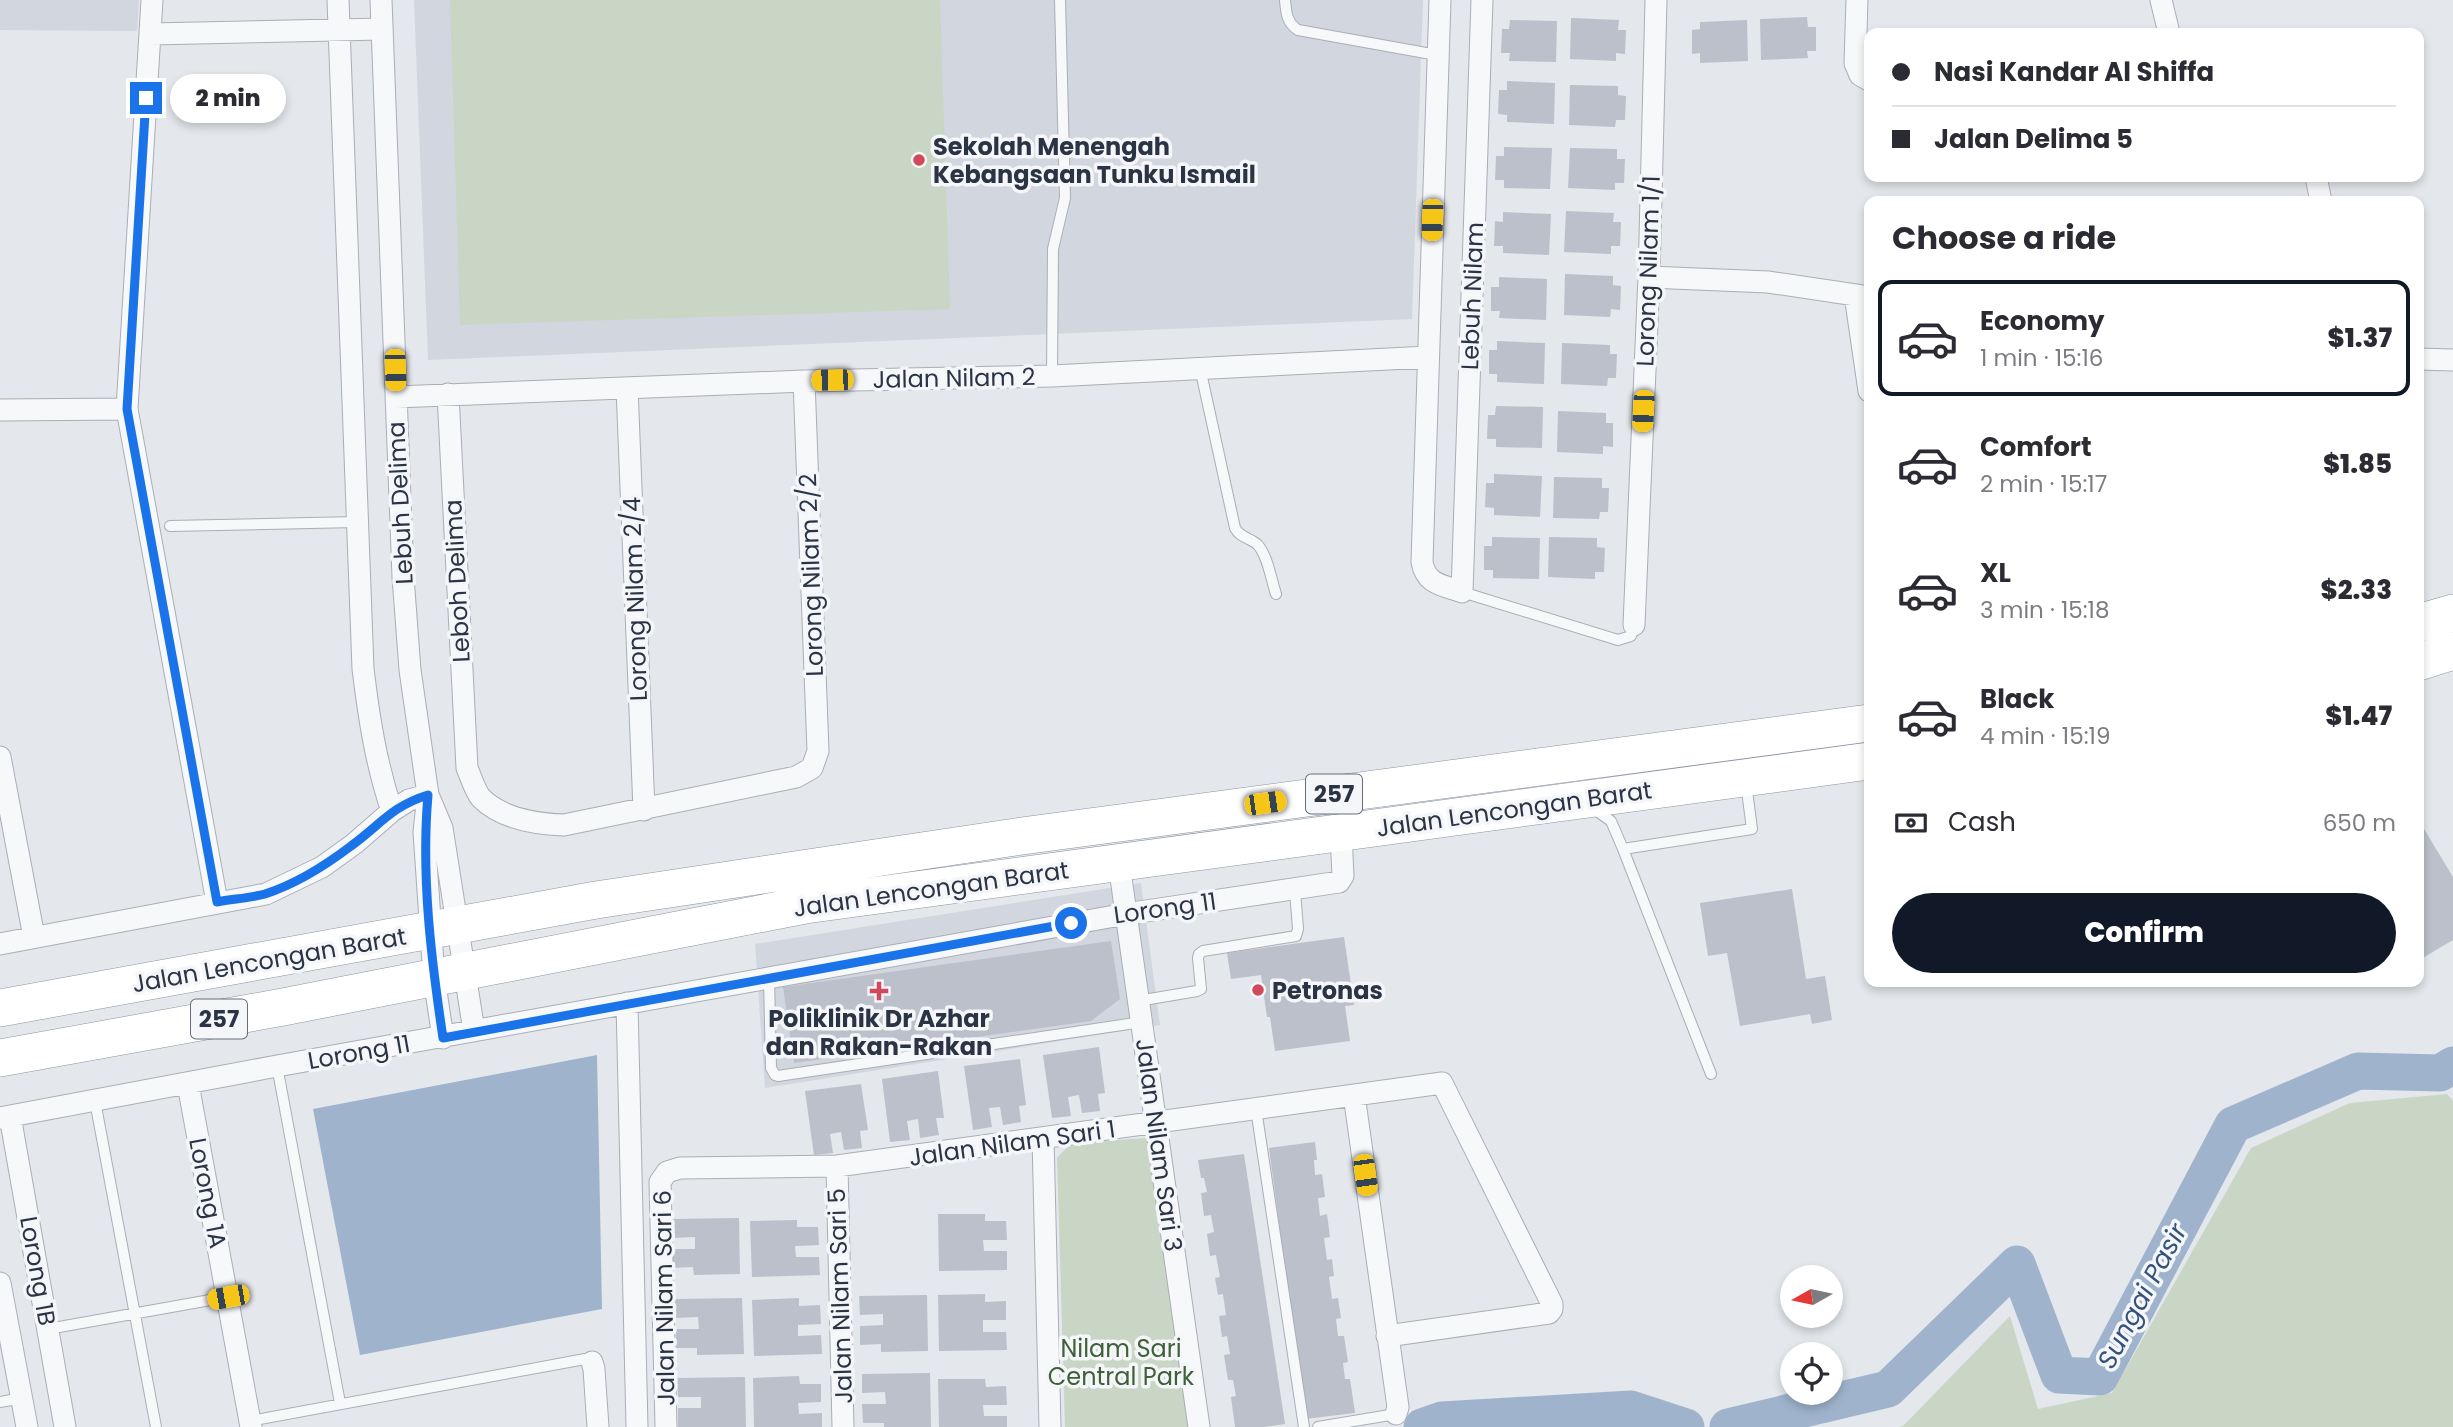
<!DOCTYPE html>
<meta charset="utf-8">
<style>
:root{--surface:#fff;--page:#f7f7f7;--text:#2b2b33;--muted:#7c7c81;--line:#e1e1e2;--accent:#111827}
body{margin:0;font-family:Poppins,sans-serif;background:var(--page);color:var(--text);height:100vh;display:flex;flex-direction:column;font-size:26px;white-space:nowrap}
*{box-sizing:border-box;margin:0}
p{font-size:23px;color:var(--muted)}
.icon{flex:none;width:38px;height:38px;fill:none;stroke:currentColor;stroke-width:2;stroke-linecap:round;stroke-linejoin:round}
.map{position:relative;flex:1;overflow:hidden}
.details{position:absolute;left:1864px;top:196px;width:560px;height:791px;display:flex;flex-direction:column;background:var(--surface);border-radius:14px;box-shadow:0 4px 10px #0003}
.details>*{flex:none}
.banner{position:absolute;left:1864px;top:28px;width:560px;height:154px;border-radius:14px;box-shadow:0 4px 10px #0003;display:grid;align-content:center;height:154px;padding:0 28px;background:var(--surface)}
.needle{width:46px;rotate:261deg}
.tools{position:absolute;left:1780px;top:1265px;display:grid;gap:14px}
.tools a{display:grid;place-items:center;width:63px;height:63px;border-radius:50%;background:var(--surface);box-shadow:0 4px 10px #0003;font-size:35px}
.end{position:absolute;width:32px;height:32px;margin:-16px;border:9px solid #1a73e8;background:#fff;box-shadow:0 0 0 4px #fff}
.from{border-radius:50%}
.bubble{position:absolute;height:49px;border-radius:24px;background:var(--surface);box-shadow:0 4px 10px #0003;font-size:23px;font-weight:800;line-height:49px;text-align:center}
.car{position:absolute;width:21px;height:42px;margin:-21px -10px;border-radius:9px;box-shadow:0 0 5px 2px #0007;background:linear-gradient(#f5c518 24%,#345 0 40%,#f5c518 0 76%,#345 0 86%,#f5c518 0)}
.banner b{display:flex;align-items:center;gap:24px;height:66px;font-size:26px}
.banner b+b{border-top:2px solid var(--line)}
.banner i{width:18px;height:18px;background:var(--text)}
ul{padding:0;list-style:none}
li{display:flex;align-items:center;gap:21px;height:116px;margin:0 14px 10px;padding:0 14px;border:4px solid transparent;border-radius:14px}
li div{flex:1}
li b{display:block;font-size:26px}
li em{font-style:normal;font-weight:800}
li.active{border-color:var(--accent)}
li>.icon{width:63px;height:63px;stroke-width:1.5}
h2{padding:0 28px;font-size:32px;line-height:84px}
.pay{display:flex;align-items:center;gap:18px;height:77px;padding:0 28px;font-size:26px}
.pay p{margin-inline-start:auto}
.action{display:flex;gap:14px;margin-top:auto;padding:14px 28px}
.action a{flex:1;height:80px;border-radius:42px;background:var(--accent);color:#fff;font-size:28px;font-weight:800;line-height:80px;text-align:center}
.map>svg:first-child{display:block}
.built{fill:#d2d6de}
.green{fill:#c9d6c5}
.water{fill:#9fb4cc}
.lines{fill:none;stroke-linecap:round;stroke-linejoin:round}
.river{stroke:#9fb4cc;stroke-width:37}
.building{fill:#bbc0ca}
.service-casing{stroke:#a9aeb7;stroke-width:12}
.minor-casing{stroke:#a9aeb7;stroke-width:23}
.trunk-casing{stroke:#8b94a3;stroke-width:38}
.service{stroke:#f7f8fa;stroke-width:10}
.minor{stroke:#f7f8fa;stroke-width:21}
.trunk{stroke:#fff;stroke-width:37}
.route{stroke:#1a73e8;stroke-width:9}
.poi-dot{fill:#d1495b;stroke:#f4f6f9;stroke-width:2.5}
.labels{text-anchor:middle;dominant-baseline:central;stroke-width:7;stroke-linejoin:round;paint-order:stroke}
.shield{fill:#f4f6f9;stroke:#676e7b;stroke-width:2}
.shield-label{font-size:23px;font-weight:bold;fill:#2b3445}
.poi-label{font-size:24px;font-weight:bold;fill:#2b3445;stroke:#f4f6f9;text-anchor:start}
.street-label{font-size:24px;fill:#2b3445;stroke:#f4f6f9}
.park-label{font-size:24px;fill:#3f6138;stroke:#f4f6f9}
.water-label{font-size:26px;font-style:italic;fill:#34527a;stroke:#f4f6f9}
</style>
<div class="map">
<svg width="2453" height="1427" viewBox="0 0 2453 1427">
<rect width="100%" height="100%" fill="#e4e7ec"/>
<path class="built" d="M0 0H139L137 31 0 30Z
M414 0H1423L1412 319 428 360Z
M1141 883 1160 1025 765 1088 755 944Z"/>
<path class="green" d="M450 0H940L950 309 460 325Z
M2447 1094 2453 1101V1427H1899L1903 1426 2010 1316 2038 1409 2112 1393 2251 1148 2350 1103Z
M1147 1138 1190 1427H1065L1057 1158 1071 1143Z"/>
<path class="water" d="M597 1055 602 1309 360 1355 313 1109Z"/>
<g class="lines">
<path class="river" d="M1422 1427 1442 1420 1631 1409 1686 1427
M1728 1427 1888 1389 2017 1264 2059 1375 2100 1377 2233 1125 2358 1071 2440 1073 2453 1065"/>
</g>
<path class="building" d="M1807 17 1808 27H1816V51H1807L1808 58 1761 60 1760 19Z
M1571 18 1619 20 1618 30H1626L1625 54 1616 53V61L1570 59Z
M1510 20 1557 21 1556 62 1509 61 1510 53H1501L1502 29H1509Z
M1747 20 1748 61 1700 63V53L1692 54V30L1700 29V22Z
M1507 81 1555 83 1554 124 1507 122V115L1498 114 1499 90H1507Z
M1570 85 1618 86V95L1626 96 1625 120H1616L1615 127 1569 125Z
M1504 147 1552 148 1550 189 1504 188V180H1495L1496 156H1504Z
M1570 148 1617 149V159H1625L1624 183H1615V190L1568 188Z
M1566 211 1614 213 1613 222H1621L1620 246H1611V254L1564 252Z
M1503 212 1551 214 1549 255 1503 253V246H1494L1495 221 1503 222Z
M1565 274 1613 276V285L1621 286 1620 310 1611 309 1610 317 1564 315Z
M1499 277 1547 279 1546 320 1499 318 1500 311H1491V287H1499Z
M1497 341 1545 343 1544 384 1497 382V374H1489V350H1497Z
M1562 343 1610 345V354H1617L1616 378H1608L1607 386 1561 384Z
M1496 406 1543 407 1542 448 1496 447V439H1487L1488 415H1495Z
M1558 411 1606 413V423H1613V447L1603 446V454L1557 452Z
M1494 474 1542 476 1540 517 1494 515V508L1485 507 1486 483H1494Z
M1554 477 1602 478V488H1609L1608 512H1600L1599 519 1553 518Z
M1492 537 1540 538 1539 579 1493 578V570H1484V546H1492Z
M1549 537 1597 538V547L1605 548 1604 572H1595V579L1548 577Z
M2418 819 2453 877V940L2421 959 2418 955Z
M1792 889 1806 979 1825 976 1832 1020 1812 1024 1810 1014 1740 1026 1727 953 1708 956 1700 903Z
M1344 937 1354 1005 1345 1006 1350 1041 1275 1051 1270 1017H1267L1261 975 1231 979 1227 953Z
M1111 941 1120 999 1091 1021 794 1063 783 987Z
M1099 1047 1105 1093 1098 1094 1100 1111 1082 1113 1079 1095 1068 1097 1071 1116 1052 1118 1043 1055Z
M1020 1059 1026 1105 1019 1106 1021 1122 1003 1125 1000 1107 989 1108 992 1127 973 1130 964 1066Z
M938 1071 944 1118H936L939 1135 920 1138 918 1119 907 1121 910 1140 890 1142 882 1079Z
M861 1084 868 1130 860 1131 862 1148 844 1150 841 1132 830 1134 833 1153 814 1155 805 1091Z
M1315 1142 1317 1160H1314L1315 1175 1322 1174 1325 1197 1318 1198 1320 1216 1327 1214 1330 1237 1324 1238 1327 1260 1332 1259 1334 1276 1329 1277 1332 1299 1338 1298 1341 1318 1336 1319 1338 1336H1344L1348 1362 1343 1363 1345 1379H1350L1355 1413 1305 1419 1269 1148Z
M1244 1154 1285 1424 1264 1427H1235L1231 1397 1236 1396 1233 1380H1228L1224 1355 1230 1354 1227 1336 1222 1337 1219 1316 1226 1315 1223 1294 1218 1295 1215 1278 1220 1277 1216 1255 1210 1256 1207 1234 1214 1232 1211 1215 1204 1216 1201 1193 1207 1192 1204 1178H1201L1198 1160Z
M938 1214H985V1221H1006L1007 1240H983L984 1251H1007V1270L939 1271Z
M739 1218 740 1274 694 1275 693 1267 672 1268V1249H695V1237L672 1238 671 1219Z
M797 1220V1227H818L819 1245 795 1246 796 1257H819L820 1275 752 1277 750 1221Z
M985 1294V1302L1006 1301V1320H983V1332H1006L1007 1350 939 1351 938 1295Z
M927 1295 928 1351 881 1352V1344L860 1345V1326L883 1325V1314L860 1315 859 1296Z
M742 1298 744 1354 697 1355V1348H676V1329H699L698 1317 675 1318V1299Z
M799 1298V1306L820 1305 821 1324 798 1325V1336L821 1335 822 1354 754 1356 752 1300Z
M930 1373 931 1427H884V1423H863L862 1404H886L885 1392 862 1393V1374Z
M799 1376 800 1384H821V1402L798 1403 799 1414 822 1413V1427H754L753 1378Z
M745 1377 746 1427H678V1408H701V1397H678L677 1378Z
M938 1379H985L986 1387 1006 1386 1007 1405H983L984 1416H1007V1427H939Z"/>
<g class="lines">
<defs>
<path id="service" d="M1285 0C1286 13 1287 23 1298 30L1437 55
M1200 368 1235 528C1240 538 1251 538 1258 545 1268 557 1271 579 1276 594
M1052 376 1053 249 1065 198 1060 0
M170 526 357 522
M1462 592 1618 640 1631 636 1634 625
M1591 807 1611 821 1623 849 1752 829 1746 783
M1623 849 1711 1074
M769 978 771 1068 775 1075 778 1076 1142 1022
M1138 1001 1197 991 1201 989 1198 958 1199 954 1203 951 1296 936 1298 929 1295 890
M277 1066 340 1403
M95 1101 156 1427
M1256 1109 1304 1427
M48 1329 227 1297
M0 1402 22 1398
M250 1421 585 1359 592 1362
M1318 1427 1396 1414"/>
<path id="minor" d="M152 0 127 409 217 902
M338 0 363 669C369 718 376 764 392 811
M381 0 403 577 410 670 428 795 424 832 434 978 443 1038
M1440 0 1422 562C1426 585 1443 585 1462 592L1482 0
M1857 0 1855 63 1860 75 1869 80
M2161 0 2169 33
M150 34 382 29
M2316 177 2321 201
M1649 277 1768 282 1869 297
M1855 295 1869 391
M2418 359 2453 360
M627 388 644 810
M448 394 467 768C471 777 475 791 481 798 502 819 536 824 564 825L796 777 812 768 818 751 804 381
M396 397 804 381 1052 376 1428 357
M0 410 127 409
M1634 625 1649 277 1656 0
M0 757 34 937
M429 797 442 828 474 1031
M1119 864 1199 1427
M0 944 266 894 322 867 354 844 392 811 409 800 428 795
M627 1003 637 1427
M188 1084 251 1427
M1354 1095 1398 1407 1396 1414
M10 1116 65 1427
M0 1118 277 1066 1126 914 1339 882 1343 876 1341 834
M1043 1138 1050 1427
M837 1166 843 1427
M0 1283 27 1427
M592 1362 594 1369 598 1427
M666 1427 660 1182 667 1172 680 1168 837 1166 1442 1083 1552 1304V1309L1549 1313 1387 1336"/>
<path id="trunk" d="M2418 623 2453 613
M2418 662 2453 651
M0 1008 596 900 1022 836 1869 723
M0 1058 283 1007 805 905 1869 761"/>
</defs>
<use href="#service" class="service-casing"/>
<use href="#minor" class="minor-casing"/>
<use href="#trunk" class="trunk-casing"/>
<use href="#service" class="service"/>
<use href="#minor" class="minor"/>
<use href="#trunk" class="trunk"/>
</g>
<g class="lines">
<path class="route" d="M146 98 127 409 217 902C233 899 250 898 265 894 296 884 326 865 351 846 380 825 392 806 428 795 421 875 431 958 443 1038L1071 923"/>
</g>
<g class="poi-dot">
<circle cx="919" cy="160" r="7"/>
<circle cx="1258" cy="990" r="7"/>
<path d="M875.5 980.5h7v7h7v7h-7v7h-7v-7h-7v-7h7z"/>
</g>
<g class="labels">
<g class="shield">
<rect x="1306" y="774.5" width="56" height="39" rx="5"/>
<rect x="191" y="999.5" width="56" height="39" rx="5"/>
</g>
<g class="shield-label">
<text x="1334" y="794">257</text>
<text x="219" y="1019">257</text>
</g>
<g class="poi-label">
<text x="933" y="146">Sekolah Menengah<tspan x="933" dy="28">Kebangsaan Tunku Ismail</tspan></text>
<text x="1272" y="990">Petronas</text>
<text x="879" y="1018" text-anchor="middle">Poliklinik Dr Azhar<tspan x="879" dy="28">dan Rakan-Rakan</tspan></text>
</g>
<g class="street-label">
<text transform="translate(1648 271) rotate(-88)">Lorong Nilam 1/1</text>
<text transform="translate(1472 296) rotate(-88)">Lebuh Nilam</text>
<text transform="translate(954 378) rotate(-1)">Jalan Nilam 2</text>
<text transform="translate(400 503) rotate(-93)">Lebuh Delima</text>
<text transform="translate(811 575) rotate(-92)">Lorong Nilam 2/2</text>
<text transform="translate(457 581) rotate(-93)">Leboh Delima</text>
<text transform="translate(635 599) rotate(-92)">Lorong Nilam 2/4</text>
<text transform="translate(1514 809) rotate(-8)">Jalan Lencongan Barat</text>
<text transform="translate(931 889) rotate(-8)">Jalan Lencongan Barat</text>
<text transform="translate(1165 908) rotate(-8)">Lorong 11</text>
<text transform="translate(269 960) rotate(-10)">Jalan Lencongan Barat</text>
<text transform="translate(359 1052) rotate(-10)">Lorong 11</text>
<text transform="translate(1012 1143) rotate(-8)">Jalan Nilam Sari 1</text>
<text transform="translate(1159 1145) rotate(82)">Jalan Nilam Sari 3</text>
<text transform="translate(208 1193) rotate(79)">Lorong 1A</text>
<text transform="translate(38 1271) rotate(80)">Lorong 1B</text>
<text transform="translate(840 1296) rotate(-92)">Jalan Nilam Sari 5</text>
<text transform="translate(664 1298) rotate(-91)">Jalan Nilam Sari 6</text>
</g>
<g class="park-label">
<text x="1121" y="1348">Nilam Sari<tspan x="1121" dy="28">Central Park</tspan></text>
</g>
<g class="water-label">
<text transform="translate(2142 1296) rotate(-62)">Sungai Pasir</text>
</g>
</g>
</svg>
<div class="tools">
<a><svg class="needle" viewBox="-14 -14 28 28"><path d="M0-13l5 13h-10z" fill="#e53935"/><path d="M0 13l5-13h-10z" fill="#7c7c81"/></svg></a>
<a><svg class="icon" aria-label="locate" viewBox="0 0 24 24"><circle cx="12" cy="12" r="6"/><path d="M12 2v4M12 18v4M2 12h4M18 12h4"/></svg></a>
</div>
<i class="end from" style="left:1071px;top:923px"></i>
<i class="end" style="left:146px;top:98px"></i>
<div class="bubble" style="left:170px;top:74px;width:116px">2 min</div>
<i class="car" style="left:1432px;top:220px;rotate:182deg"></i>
<i class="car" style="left:395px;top:370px;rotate:178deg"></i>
<i class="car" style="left:832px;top:380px;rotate:269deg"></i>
<i class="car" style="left:1643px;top:411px;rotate:183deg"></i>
<i class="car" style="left:1265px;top:803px;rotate:82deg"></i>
<i class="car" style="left:1365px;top:1175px;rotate:172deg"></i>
<i class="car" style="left:228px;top:1297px;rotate:260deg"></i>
<div class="banner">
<b><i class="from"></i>Nasi Kandar Al Shiffa</b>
<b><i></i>Jalan Delima 5</b>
</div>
<section class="details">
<h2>Choose a ride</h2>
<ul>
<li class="active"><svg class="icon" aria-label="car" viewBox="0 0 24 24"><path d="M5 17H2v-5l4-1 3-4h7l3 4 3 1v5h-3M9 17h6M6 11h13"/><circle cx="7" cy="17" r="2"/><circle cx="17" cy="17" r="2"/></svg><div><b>Economy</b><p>1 min · 15:16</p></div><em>$1.37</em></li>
<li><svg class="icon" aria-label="car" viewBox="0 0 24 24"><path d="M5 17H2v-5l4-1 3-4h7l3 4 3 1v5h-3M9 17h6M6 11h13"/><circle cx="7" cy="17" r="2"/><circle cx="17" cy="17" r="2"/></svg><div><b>Comfort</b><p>2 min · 15:17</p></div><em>$1.85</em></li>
<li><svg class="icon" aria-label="car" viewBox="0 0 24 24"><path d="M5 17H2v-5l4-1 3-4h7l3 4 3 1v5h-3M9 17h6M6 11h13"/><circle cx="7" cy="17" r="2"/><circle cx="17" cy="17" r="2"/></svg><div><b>XL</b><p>3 min · 15:18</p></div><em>$2.33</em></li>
<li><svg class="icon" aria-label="car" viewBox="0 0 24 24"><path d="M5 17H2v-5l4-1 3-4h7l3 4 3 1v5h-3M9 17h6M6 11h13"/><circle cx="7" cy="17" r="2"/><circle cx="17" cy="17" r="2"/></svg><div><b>Black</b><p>4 min · 15:19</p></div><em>$1.47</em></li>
</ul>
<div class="pay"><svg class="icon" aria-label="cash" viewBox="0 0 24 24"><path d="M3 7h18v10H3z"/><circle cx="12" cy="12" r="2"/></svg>Cash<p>650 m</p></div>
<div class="action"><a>Confirm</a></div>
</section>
</div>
